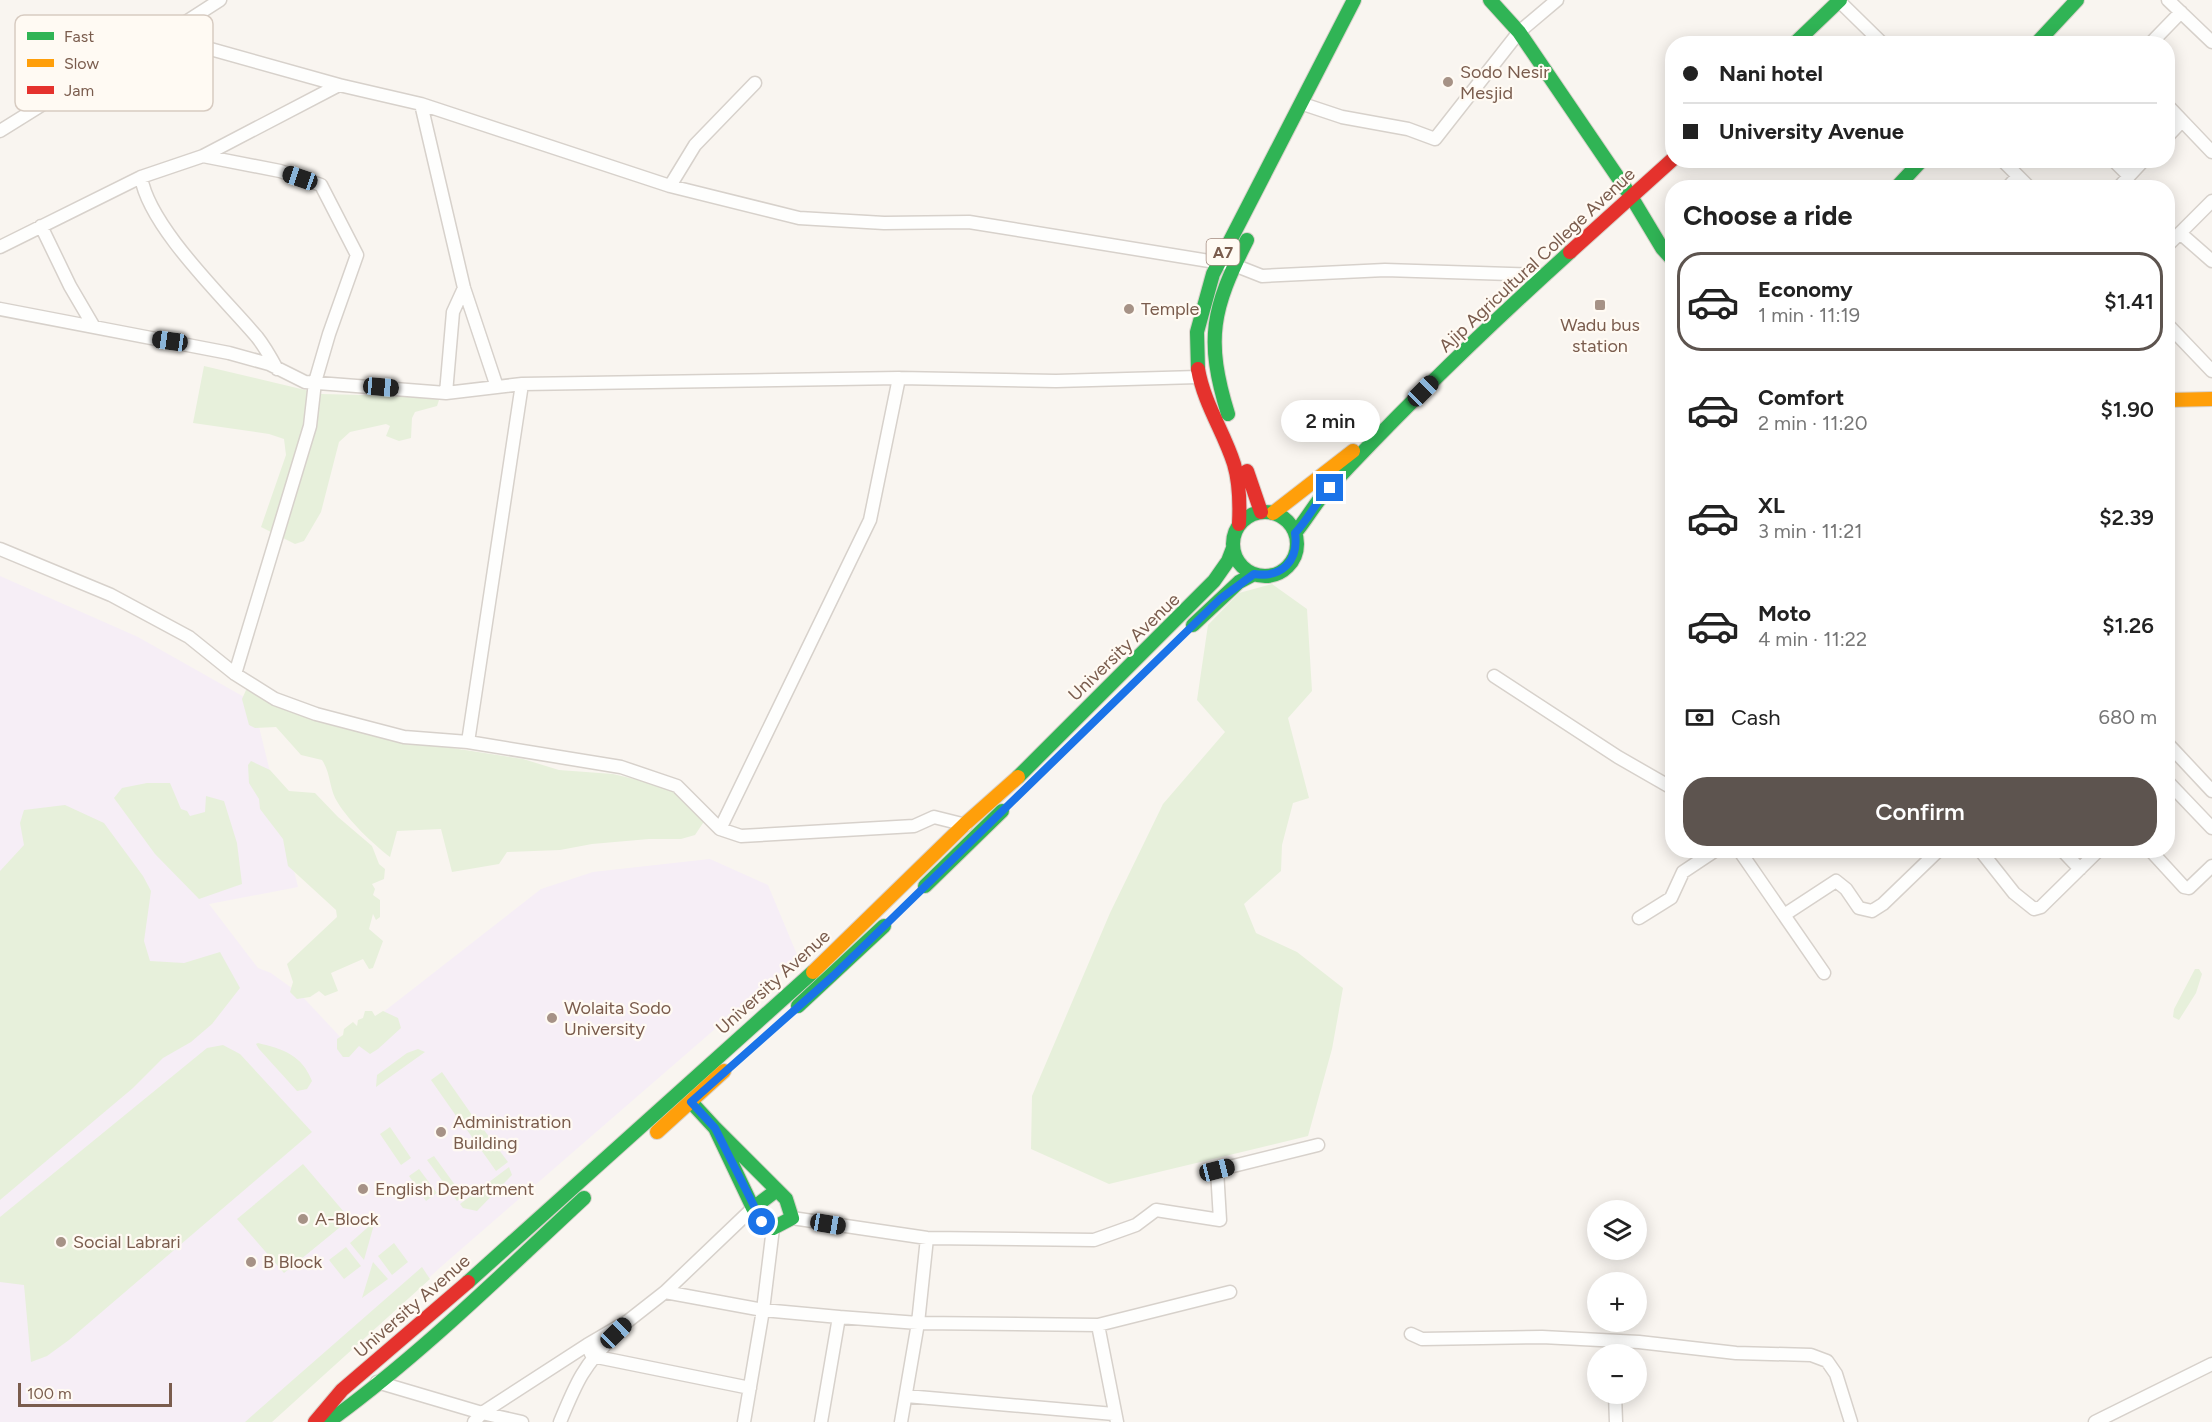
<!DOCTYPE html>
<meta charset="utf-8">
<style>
:root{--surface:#fff;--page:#f2f2f2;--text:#222;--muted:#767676;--line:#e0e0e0;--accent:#5d544f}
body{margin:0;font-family:Figtree,sans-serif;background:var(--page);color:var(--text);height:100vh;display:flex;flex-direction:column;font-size:22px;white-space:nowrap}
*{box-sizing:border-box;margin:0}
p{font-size:20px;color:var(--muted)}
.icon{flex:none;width:33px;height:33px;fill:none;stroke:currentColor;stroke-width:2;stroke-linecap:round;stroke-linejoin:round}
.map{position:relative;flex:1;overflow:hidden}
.drawer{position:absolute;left:1665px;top:180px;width:510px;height:678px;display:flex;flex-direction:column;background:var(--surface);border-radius:24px;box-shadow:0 3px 15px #0003}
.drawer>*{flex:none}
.banner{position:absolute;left:1665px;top:36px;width:510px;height:132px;border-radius:24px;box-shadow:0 3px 15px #0003;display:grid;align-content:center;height:132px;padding:0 18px;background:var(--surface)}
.buttons{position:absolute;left:1587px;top:1200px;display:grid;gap:12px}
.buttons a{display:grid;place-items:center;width:60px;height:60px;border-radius:50%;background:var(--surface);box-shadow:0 3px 15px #0003;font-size:30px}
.scale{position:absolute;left:18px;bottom:15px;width:154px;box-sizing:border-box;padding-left:6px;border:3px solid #7a5c4d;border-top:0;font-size:16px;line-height:21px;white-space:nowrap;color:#7a5c4d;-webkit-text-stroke:4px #fffaf3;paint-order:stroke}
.end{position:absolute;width:27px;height:27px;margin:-14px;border:8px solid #1a73e8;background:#fff;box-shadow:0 0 0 3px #fff}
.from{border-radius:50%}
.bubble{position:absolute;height:42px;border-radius:21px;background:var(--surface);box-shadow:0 3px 15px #0003;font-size:20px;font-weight:600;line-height:42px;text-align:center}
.car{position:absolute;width:18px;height:36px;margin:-18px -9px;border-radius:8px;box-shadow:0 0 4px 2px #0007;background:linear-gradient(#222 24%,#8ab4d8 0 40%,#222 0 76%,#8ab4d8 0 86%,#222 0)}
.banner b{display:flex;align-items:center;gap:21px;height:57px;font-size:22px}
.banner b+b{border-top:2px solid var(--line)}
.banner i{width:15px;height:15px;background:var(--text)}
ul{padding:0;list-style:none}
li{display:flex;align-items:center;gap:18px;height:99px;margin:0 12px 9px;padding:0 6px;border:3px solid transparent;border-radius:24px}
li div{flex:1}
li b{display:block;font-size:22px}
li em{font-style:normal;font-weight:600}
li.on{border-color:var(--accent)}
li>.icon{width:54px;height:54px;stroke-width:1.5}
h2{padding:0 18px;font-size:27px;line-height:72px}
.pay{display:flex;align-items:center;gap:15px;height:66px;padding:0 18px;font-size:22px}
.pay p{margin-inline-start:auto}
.primary-button{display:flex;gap:12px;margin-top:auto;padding:12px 18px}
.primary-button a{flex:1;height:69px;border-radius:24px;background:var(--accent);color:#fff;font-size:24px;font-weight:600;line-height:69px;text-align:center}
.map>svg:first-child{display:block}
.education{fill:#f6eef6}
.green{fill:#e7f0db}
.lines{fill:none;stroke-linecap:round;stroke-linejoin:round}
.street-casing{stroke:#d7d1cb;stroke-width:15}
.fast-casing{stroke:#d9d2cb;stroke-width:16}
.slow-casing{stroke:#d9d2cb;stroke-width:16}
.jam-casing{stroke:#d9d2cb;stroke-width:16}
.street{stroke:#fefefd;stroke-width:12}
.fast{stroke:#30b455;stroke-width:14}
.slow{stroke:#ff9f0a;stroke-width:14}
.jam{stroke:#e5322d;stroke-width:14}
.route{stroke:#1a73e8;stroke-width:8}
.poi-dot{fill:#a69286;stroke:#fffaf3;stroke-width:2}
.labels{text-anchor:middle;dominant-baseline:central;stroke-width:4.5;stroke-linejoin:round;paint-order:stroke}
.shield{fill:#fffaf3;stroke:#a28b7f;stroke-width:1.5}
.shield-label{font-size:16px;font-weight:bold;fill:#7a5c4d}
.poi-label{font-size:18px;fill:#7a5c4d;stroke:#fffaf3;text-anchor:start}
.street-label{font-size:18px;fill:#7a5c4d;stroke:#fffaf3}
.key{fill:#fffaf3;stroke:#d7cbc1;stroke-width:1.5}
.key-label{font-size:16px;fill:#7a5c4d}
</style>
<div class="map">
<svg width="2212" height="1422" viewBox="0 0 2212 1422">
<rect width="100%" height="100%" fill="#f9f5f0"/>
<path class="education" d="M0 576 138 637 253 702 298 887 209 904 258 968 271 973 300 994 345 1042 541 889 593 872 710 859 768 885 798 957 443 1265 270 1422H0Z"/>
<path class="green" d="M204 366 322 394 440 397 437 406 415 412 412 418 411 438 399 441 386 436 390 426 386 424 350 432 339 442 321 512 304 541 295 544 261 527 286 455 284 439 269 434 193 423Z
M1272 584 1307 609 1312 691 1288 718 1309 798 1293 803 1282 845 1281 871 1244 904 1256 933 1297 952 1343 988 1332 1049 1308 1136 1109 1184 1031 1149 1032 1096 1110 913 1163 804 1225 732 1197 700 1208 625 1239 593Z
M258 689 351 724 433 745 523 759 559 770 613 774 668 787 686 800 705 820 695 835 681 839H649L592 844 560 850 507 852 499 864 452 872 441 829 397 831 390 857C373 844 349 821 338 803 329 790 331 773 322 760L301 755 276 727 255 728 249 725 242 699 246 690Z
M251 761 270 770 289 791 315 793 338 817 372 846 379 864 385 869 384 879 372 884 375 889 373 895 380 900V917L376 920 373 914 369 929 383 941 373 968 369 969 363 959 331 973 338 991 325 996 319 991 310 997 297 999 290 992 293 982 287 964 337 917 336 910 288 866 283 839 260 809 259 799 249 783 248 765Z
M147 783H170L181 809 187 811 190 816 205 812 206 796 224 801 237 843 242 884 199 899 155 854 114 798 122 788Z
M65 805 104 823 143 876 151 891 144 941 150 961 184 963 220 952 240 988 212 1024 191 1042 163 1058 133 1088 0 1200V871L24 845 20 823 24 810Z
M2195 969H2199L2202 974 2196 993 2179 1020 2173 1017 2174 1009Z
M365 1011H372L375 1016 383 1011 398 1018 401 1028 378 1049 370 1054 359 1046 349 1057H343L337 1049V1039L343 1035 344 1029 353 1022 357 1026 358 1020 363 1018Z
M258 1043C283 1049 302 1055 312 1081L307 1089 297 1091 259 1049 256 1044Z
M223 1045 240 1054 312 1132 69 1340 47 1356 31 1362 24 1285 0 1282V1217L207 1048Z
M418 1049 425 1052 376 1087 377 1075 407 1053Z
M442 1072 472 1115 461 1123 431 1080Z
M478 1122 508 1162 496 1171 467 1130Z
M390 1127 411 1158 401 1165 380 1134Z
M434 1156 463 1196 457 1201 427 1160Z
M303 1164 350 1219 284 1273 237 1219Z
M509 1167 512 1175 477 1211 463 1208 460 1204Z
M419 1169 437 1193 426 1201 409 1176Z
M375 1221 364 1260 350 1243Z
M394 1243 408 1262 392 1275 378 1256Z
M346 1247 361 1266 344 1279 329 1260Z
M373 1262 388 1279 362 1298Z
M422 1267 430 1279 272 1422H245Z"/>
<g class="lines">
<defs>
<path id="street" d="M2168 0 2212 42
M1839 1 1883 44
M164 36 339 85 421 104 670 186 799 218 884 223 969 222 1234 265 1262 276 1385 270 1545 275
M2150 44 2181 12
M421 104 464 288 497 387
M1303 104 1342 117 1408 129 1435 139 1519 32 1557 0
M2168 106 2212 152
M0 131 61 93 89 68 139 40 164 36 220 0
M2168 136 2182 121
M203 156 280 171 321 185 357 255 329 334 315 382 310 426 235 674
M2002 160 2030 188
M2113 160 2129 176
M141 177C149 227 224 298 257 337 265 347 271 358 277 369
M670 186 695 145 755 83
M2007 188 2018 176
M2118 188 2144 160
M41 226 70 286 94 327
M2180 233 2212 261
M2168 245 2212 201
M0 247 141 177 203 156 339 85
M0 309 229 353 269 364 305 382 446 393 522 384 899 378 1056 381 1198 377
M2168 325 2212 371
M446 393 453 312 464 288
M0 549 111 595 189 637 235 674 275 699 316 714 404 737 468 742 621 767 677 786 720 829 741 836 914 826 934 817 966 825
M1494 676 1618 757 1672 788
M468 742 522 384
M2168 744 2212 791
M2168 782 2212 828
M720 829 870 520 899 378
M1739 850 1824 973
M1980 850 2014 893 2034 909 2041 907 2099 850
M2062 850 2080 869
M2150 850 2184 887 2189 888 2212 866
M1784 915 1836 881 1846 889 1859 908 1872 911 1883 904 1939 850
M1639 918 1671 898 1683 872 1716 850
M792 1218 927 1238 1094 1240 1136 1225 1156 1210 1220 1220 1217 1170 1318 1145
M665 1292 763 1310 839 1317 918 1323 1098 1325 1117 1422
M1098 1325 1230 1292
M1411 1334 1422 1339 1542 1337 1639 1342 1736 1353 1811 1355 1827 1361 1836 1374 1851 1422
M1614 1341V1354
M587 1345 592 1356 750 1388
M377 1382 482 1413 522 1422
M1615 1394 1616 1422
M906 1396 1114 1414
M474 1422 482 1413 587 1345 628 1321 665 1292 753 1208
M560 1422C576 1383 584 1364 615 1335
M744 1422 763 1310 773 1228
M821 1422 839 1317
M901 1422 918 1323 927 1238
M2095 1422 2212 1364"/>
<path id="fast" d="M1490 0 1519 32 1632 198
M1794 44 1840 0
M2036 44 2077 0
M1896 188 1922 160
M1632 198 1662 248 1672 259
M1198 369 1197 332 1213 274 1354 0
M1228 414C1205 339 1212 309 1247 240
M1233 544a32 32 0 1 1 64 0a32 32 0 1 1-64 0Z
M1295 533C1307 519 1315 503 1328 489 1405 406 1486 328 1570 252
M1193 625 1239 582 1254 574
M1018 777 1214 581 1228 561 1233 548
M925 886 1002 811
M798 1006 884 926
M691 1102 715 1128 753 1208
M715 1128 786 1199 792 1218 773 1228 763 1222 753 1208 777 1190
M468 1282 813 972
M328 1422C418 1357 502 1274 584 1198"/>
<path id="slow" d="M2168 400 2212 399
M1273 513 1353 451
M813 972 965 824 1018 777
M657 1132 724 1071"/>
<path id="jam" d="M1570 252 1672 160
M1198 369C1204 404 1224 432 1234 464 1240 484 1240 504 1239 524
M1247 471 1261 512
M315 1422 342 1390 468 1282"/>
</defs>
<use href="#street" class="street-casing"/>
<use href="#fast" class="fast-casing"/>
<use href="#slow" class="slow-casing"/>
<use href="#jam" class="jam-casing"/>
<use href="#street" class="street"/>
<use href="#fast" class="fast"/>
<use href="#slow" class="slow"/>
<use href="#jam" class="jam"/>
</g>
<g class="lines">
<path class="route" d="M762 1222 715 1128 691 1102 833 976 1220 599 1254 574C1282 578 1299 561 1295 533 1309 519 1315 502 1330 488"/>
</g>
<g class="poi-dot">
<circle cx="1448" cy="82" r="6"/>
<rect x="1594" y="299" width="12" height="12" rx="3"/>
<circle cx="1129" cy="309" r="6"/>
<circle cx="552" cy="1018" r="6"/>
<circle cx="441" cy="1132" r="6"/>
<circle cx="363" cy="1189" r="6"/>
<circle cx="303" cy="1219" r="6"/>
<circle cx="61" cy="1242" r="6"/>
<circle cx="251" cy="1262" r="6"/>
</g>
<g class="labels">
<rect class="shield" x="1206.5" y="239" width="33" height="26" rx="4.5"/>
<g class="shield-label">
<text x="1223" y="252">A7</text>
</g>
<g class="poi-label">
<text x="1460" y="72">Sodo Nesir<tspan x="1460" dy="21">Mesjid</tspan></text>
<text x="1141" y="309">Temple</text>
<text x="1600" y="325" text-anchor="middle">Wadu bus<tspan x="1600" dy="21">station</tspan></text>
<text x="564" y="1008">Wolaita Sodo<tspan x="564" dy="21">University</tspan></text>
<text x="453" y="1122">Administration<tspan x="453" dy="21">Building</tspan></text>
<text x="375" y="1189">English Department</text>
<text x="315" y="1219">A-Block</text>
<text x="73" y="1242">Social Labrari</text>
<text x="263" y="1262">B Block</text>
</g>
<g class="street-label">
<text transform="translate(1537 260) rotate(-43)">Ajip Agricultural College Avenue</text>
<text transform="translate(1124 647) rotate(-44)">University Avenue</text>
<text transform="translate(773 982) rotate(-42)">University Avenue</text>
<text transform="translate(412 1306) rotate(-41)">University Avenue</text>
</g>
</g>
<rect x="15" y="15" width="198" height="96" rx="9" class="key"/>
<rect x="27" y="32" width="27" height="8" fill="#30b455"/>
<rect x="27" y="59" width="27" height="8" fill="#ff9f0a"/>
<rect x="27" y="86" width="27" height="8" fill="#e5322d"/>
<g class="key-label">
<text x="64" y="42">Fast</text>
<text x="64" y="69">Slow</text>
<text x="64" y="96">Jam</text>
</g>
</svg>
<div class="buttons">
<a><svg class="icon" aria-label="layers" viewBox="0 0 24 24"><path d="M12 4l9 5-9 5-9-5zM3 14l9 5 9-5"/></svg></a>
<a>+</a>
<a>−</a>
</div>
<div class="scale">100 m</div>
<i class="end from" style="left:762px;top:1222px"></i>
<i class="end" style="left:1330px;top:488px"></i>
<div class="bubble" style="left:1281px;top:400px;width:99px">2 min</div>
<i class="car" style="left:300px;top:178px;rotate:289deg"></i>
<i class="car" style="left:170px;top:341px;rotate:278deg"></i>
<i class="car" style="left:381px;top:387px;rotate:95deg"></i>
<i class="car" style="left:1423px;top:391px;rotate:45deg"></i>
<i class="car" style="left:1217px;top:1170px;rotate:76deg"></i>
<i class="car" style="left:828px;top:1224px;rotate:100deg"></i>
<i class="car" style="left:616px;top:1333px;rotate:46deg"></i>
<div class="banner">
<b><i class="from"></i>Nani hotel</b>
<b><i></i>University Avenue</b>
</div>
<section class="drawer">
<h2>Choose a ride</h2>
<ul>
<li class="on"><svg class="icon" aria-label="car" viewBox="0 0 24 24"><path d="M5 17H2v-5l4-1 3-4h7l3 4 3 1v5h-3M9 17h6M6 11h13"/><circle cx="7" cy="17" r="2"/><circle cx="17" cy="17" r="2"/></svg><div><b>Economy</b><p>1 min · 11:19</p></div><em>$1.41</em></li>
<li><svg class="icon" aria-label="car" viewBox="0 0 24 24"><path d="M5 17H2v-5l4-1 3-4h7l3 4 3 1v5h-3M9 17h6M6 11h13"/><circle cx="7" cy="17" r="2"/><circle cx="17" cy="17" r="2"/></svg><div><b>Comfort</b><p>2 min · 11:20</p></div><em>$1.90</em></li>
<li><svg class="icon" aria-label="car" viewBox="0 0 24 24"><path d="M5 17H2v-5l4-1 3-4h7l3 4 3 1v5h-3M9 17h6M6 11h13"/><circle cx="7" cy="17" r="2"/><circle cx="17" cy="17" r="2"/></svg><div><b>XL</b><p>3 min · 11:21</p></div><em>$2.39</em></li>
<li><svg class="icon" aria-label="car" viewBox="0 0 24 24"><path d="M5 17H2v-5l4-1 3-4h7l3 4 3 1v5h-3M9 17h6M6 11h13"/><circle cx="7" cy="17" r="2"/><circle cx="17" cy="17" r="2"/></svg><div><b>Moto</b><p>4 min · 11:22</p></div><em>$1.26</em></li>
</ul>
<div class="pay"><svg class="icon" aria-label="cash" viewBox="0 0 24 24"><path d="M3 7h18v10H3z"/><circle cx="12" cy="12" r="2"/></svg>Cash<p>680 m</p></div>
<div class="primary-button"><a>Confirm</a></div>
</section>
</div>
